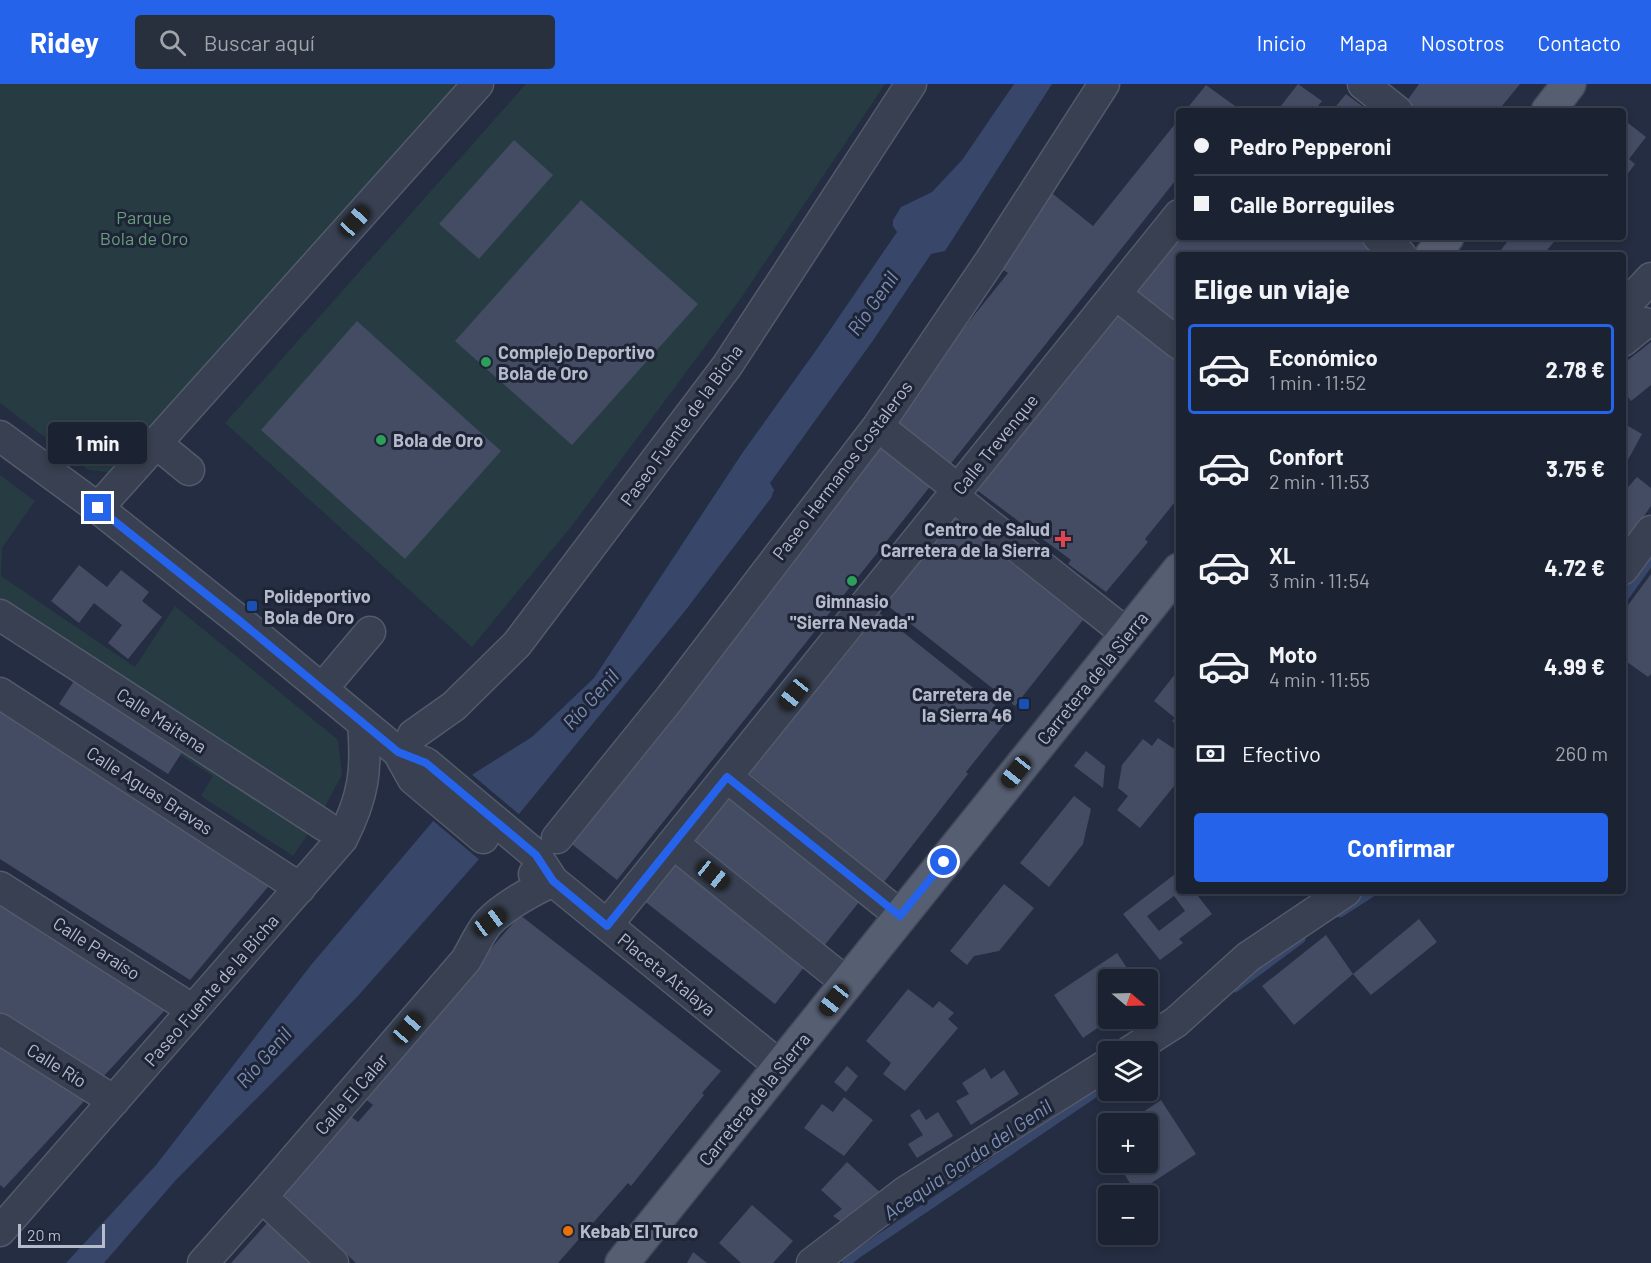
<!DOCTYPE html>
<html lang="es">
<meta charset="utf-8">
<style>
:root{--surface:#1b2231;--page:#282f3d;--text:#f1f3f6;--muted:#a0a4ab;--line:#393f4d;--accent:#2563eb}
body{margin:0;font-family:Barlow,sans-serif;background:var(--page);color:var(--text);height:100vh;display:flex;flex-direction:column;font-size:22px;white-space:nowrap}
*{box-sizing:border-box;margin:0}
p{font-size:20px;color:var(--muted)}
.icon{flex:none;width:33px;height:33px;fill:none;stroke:currentColor;stroke-width:2;stroke-linecap:round;stroke-linejoin:round}
.map{position:relative;flex:1;overflow:hidden}
.drawer{position:absolute;left:1176px;top:168px;width:450px;height:642px;display:flex;flex-direction:column;background:var(--surface);border-radius:6px;box-shadow:0 3px 9px #0003,0 0 0 2px var(--line)}
.drawer>*{flex:none}
.guide{position:absolute;left:1176px;top:24px;width:450px;height:132px;border-radius:6px;box-shadow:0 3px 9px #0003,0 0 0 2px var(--line);display:grid;align-content:center;height:132px;padding:0 18px;background:var(--surface)}
.needle{width:39px;rotate:109deg}
.controls{position:absolute;left:1098px;top:885px;display:grid;gap:12px}
.controls a{display:grid;place-items:center;width:60px;height:60px;border-radius:6px;background:var(--surface);box-shadow:0 3px 9px #0003,0 0 0 2px var(--line);font-size:30px}
.scale{position:absolute;left:18px;bottom:15px;width:87px;box-sizing:border-box;padding-left:6px;border:3px solid #b5bbcb;border-top:0;font-size:16px;line-height:21px;white-space:nowrap;color:#b5bbcb;-webkit-text-stroke:4px #1d2436;paint-order:stroke}
.end{position:absolute;width:27px;height:27px;margin:-14px;border:8px solid #2563eb;background:#fff;box-shadow:0 0 0 3px #fff}
.from{border-radius:50%}
.bubble{position:absolute;height:42px;border-radius:6px;background:var(--surface);box-shadow:0 3px 9px #0003,0 0 0 2px var(--line);font-size:20px;font-weight:700;line-height:42px;text-align:center}
.car{position:absolute;width:18px;height:36px;margin:-18px -9px;border-radius:8px;box-shadow:0 0 4px 2px #0007;background:linear-gradient(#222 24%,#8ab4d8 0 40%,#222 0 76%,#8ab4d8 0 86%,#222 0)}
.guide b{display:flex;align-items:center;gap:21px;height:57px;font-size:22px}
.guide b+b{border-top:2px solid var(--line)}
.guide i{width:15px;height:15px;background:var(--text)}
ul{padding:0;list-style:none}
li{display:flex;align-items:center;gap:18px;height:90px;margin:0 12px 9px;padding:0 6px;border:3px solid transparent;border-radius:6px}
li div{flex:1}
li b{display:block;font-size:22px}
li em{font-style:normal;font-weight:700}
li.on{border-color:var(--accent)}
li>.icon{width:54px;height:54px;stroke-width:1.5}
h2{padding:0 18px;font-size:27px;line-height:72px}
.pay{display:flex;align-items:center;gap:15px;height:66px;padding:0 18px;font-size:22px}
.pay p{margin-inline-start:auto}
.cta{display:flex;gap:12px;margin-top:auto;padding:12px 18px}
.cta a{flex:1;height:69px;border-radius:6px;background:var(--accent);color:#fff;font-size:24px;font-weight:700;line-height:69px;text-align:center}
header{display:flex;align-items:center;gap:36px;box-sizing:border-box;height:84px;padding:0 30px;background:var(--accent);color:#fff}
header strong{font-size:28px}
nav{display:flex;gap:33px;margin-inline-start:auto;font-size:21px}
.search{width:420px;height:54px;background:var(--page);display:flex;align-items:center;gap:15px;box-sizing:border-box;padding:0 21px;border-radius:6px;color:var(--muted);font-size:22px}
.map>svg:first-child{display:block}
.green{fill:#263c42}
.water{fill:#374669}
.pier{fill:#242d41}
.lines{fill:none;stroke-linecap:round;stroke-linejoin:round}
.stream{stroke:#374669;stroke-width:9}
.building{fill:#434c63;fill-rule:evenodd}
.minor-casing{stroke:#535a6b;stroke-width:33}
.major-casing{stroke:#42485a;stroke-width:36}
.minor{stroke:#384051;stroke-width:30}
.major{stroke:#565e71;stroke-width:33}
.route{stroke:#2563eb;stroke-width:8}
.leisure-dot{fill:#2e9e5b;stroke:#1d2436;stroke-width:2}
.health-dot{fill:#e0444e;stroke:#1d2436;stroke-width:2}
.transit-dot{fill:#1a4fb4;stroke:#1d2436;stroke-width:2}
.food-dot{fill:#e8710a;stroke:#1d2436;stroke-width:2}
.labels{text-anchor:middle;dominant-baseline:central;stroke-width:6;stroke-linejoin:round;paint-order:stroke}
.park-label{font-size:18px;fill:#6a9d7c;stroke:#1d2436}
.poi-label{font-size:18px;font-weight:bold;fill:#b5bbcb;stroke:#1d2436;text-anchor:start}
.street-label{font-size:18px;fill:#b5bbcb;stroke:#1d2436}
.water-label{font-size:20px;font-style:italic;fill:#7b8db4;stroke:#1d2436}
</style>
<header>
<strong>Ridey</strong>
<div class="search"><svg class="icon" aria-label="search" viewBox="0 0 24 24"><circle cx="10" cy="10" r="6"/><path d="M15 15l6 6"/></svg>Buscar aquí</div>
<nav><a>Inicio</a><a>Mapa</a><a>Nosotros</a><a>Contacto</a></nav>
</header>
<div class="map">
<svg width="1651" height="1179" viewBox="0 0 1651 1179">
<rect width="100%" height="100%" fill="#242d41"/>
<path class="green" d="M0 0H464L117 389 88 386 0 319Z
M526 0H885L739 217 574 439 472 563 225 339Z
M0 391 35 417 2 464 1 492 135 583 175 522 338 656 342 691 317 737 293 772 201 712 213 692 180 671 190 656 0 533Z"/>
<path class="water" d="M1014 0H1052L945 167 931 170 872 258 770 399 774 406 771 414 685 527 519 730 358 912 175 1097 104 1179H66L156 1081 311 881 473 690 532 653 594 594 743 368 819 262 897 148 893 142V136L901 123 932 108 962 76Z"/>
<path class="pier" d="M470 689 521 732 481 777 431 735Z"/>
<g class="lines">
<path class="stream" d="M1623 515 1651 476
M1340 829 1374 807
M1235 904 1301 855
M846 1179 857 1170 1108 1000"/>
</g>
<path class="building" d="M1298 0 1322 17 1314 27H1277Z
M1419 0H1520L1498 27H1412L1404 21Z
M1206 1 1235 22 1231 27H1185Z
M1346 10 1369 27H1332Z
M1179 35V92L949 382 890 336 1008 189 994 180 1048 106 1093 142Z
M1623 35 1646 53 1629 75 1635 80 1623 96Z
M514 56 553 91 479 175 439 140Z
M581 116 698 220 572 361 455 257Z
M1179 153H1359L1379 168 1376 171H1179V250L1130 211Z
M1511 153H1558L1543 171H1497Z
M1120 221 1179 268V413L1145 455 1148 458 1106 508 1068 480 1071 476 974 404Z
M357 237 501 367 405 475 261 346Z
M1651 258V301L1631 317 1623 306V280Z
M1623 339 1642 350 1623 385Z
M876 357 932 400 617 796 564 754Z
M1637 393 1651 404V422L1623 462V409Z
M951 431 1083 536 1015 622 883 518Z
M79 481 107 503 121 486 149 508 142 517 162 533 128 575 108 559 122 541 94 519 79 539 51 517Z
M1651 490V590L1648 593 1623 575V528Z
M879 529 1010 633 966 688 968 690 884 798 746 687 833 579 836 583Z
M1179 585V643L1172 637 1175 634 1154 617Z
M81 586 190 656 168 690 59 620Z
M0 625 272 798 190 896 0 775Z
M1158 654 1179 668V696L1140 744 1117 726 1128 712 1118 704 1122 681 1143 655 1152 662Z
M1086 667 1105 682 1103 704 1074 682Z
M727 712 859 818 824 862 692 757Z
M1074 712 1091 725 1083 760 1049 803 1020 779Z
M673 778 805 882 775 920 643 816Z
M1179 787V807H1194L1212 830 1179 855 1183 859 1160 876 1123 830ZM1174 812 1185 827 1159 847 1147 832Z
M1004 800 1034 824 999 867 974 872 967 881 950 867Z
M0 817 168 923 101 995 0 931Z
M520 831 721 987 702 1009 704 1011 631 1102 628 1099 558 1179H356L280 1108 348 1030 358 1038 373 1021 363 1013Z
M1419 835 1437 858 1371 911 1353 890Z
M1326 851 1353 890 1294 941 1262 902Z
M1117 869 1135 896H1108V934H1112L1083 954 1054 911Z
M908 905 933 924 939 917 954 929 948 935 958 944 905 1007 883 990 891 979 866 957Z
M0 956 88 1013 4 1104 0 1101Z
M847 982 858 992 846 1008 834 998Z
M985 984 991 995 1004 986 1019 1010 971 1041 956 1017 969 1010 962 999Z
M844 1013 873 1036 844 1072 804 1044 822 1020 833 1028Z
M1161 1016 1196 1070 1136 1109 1117 1078H1148V1040H1125Z
M919 1025 926 1036 938 1028 953 1052 917 1074 908 1060 923 1051 910 1031Z
M847 1078 881 1109 843 1139 833 1132 842 1125 821 1106Z
M752 1121 793 1157 773 1179H741L719 1159Z
M268 1138 312 1179H231Z
M693 1168 707 1179H687Z"/>
<g class="lines">
<defs>
<path id="minor" d="M1363 0 1397 27
M1378 153 1401 171
M1122 215 1179 260
M1623 224 1651 194
M1623 257 1645 239
M878 342 945 395
M0 352 98 424 241 538 398 668 426 679 536 771 553 797
M156 359 189 386
M953 412 1127 550
M98 424 478 0
M1623 485 1651 447
M0 531 325 742
M322 605 370 548
M0 609 300 804
M413 651 454 622 517 560 727 282 911 0
M398 668 413 695 483 754
M727 693 901 832
M557 754 670 614 878 342 990 177 1104 0
M674 760 847 899
M534 790 553 797 780 982
M0 803 193 926
M607 841 1179 131
M0 945 114 1017
M1129 968 1176 938 1248 873 1346 807
M275 1125 333 1179
M0 1147 342 755C364 712 367 686 363 639
M203 1179 267 1107 466 876C473 864 479 850 488 839 504 822 532 807 553 797
M812 1179 905 1108 1108 980"/>
<path id="major" d="M1548 27 1569 0
M1432 171 1447 153
M622 1179 1179 486"/>
</defs>
<use href="#minor" class="minor-casing"/>
<use href="#major" class="major-casing"/>
<use href="#minor" class="minor"/>
<use href="#major" class="major"/>
</g>
<g class="lines">
<path class="route" d="M98 424 241 538 398 668 426 679 536 771 553 797 607 842 727 693 900 832 944 778"/>
</g>
<g class="leisure-dot">
<circle cx="486" cy="278" r="6"/>
<circle cx="381" cy="356" r="6"/>
<circle cx="852" cy="497" r="6"/>
</g>
<path class="health-dot" d="M1060 446h6v6h6v6h-6v6h-6v-6h-6v-6h6z"/>
<g class="transit-dot">
<rect x="246" y="516" width="12" height="12" rx="3"/>
<rect x="1018" y="614" width="12" height="12" rx="3"/>
</g>
<circle class="food-dot" cx="568" cy="1147" r="6"/>
<g class="labels">
<g class="park-label">
<text x="144" y="133">Parque<tspan x="144" dy="21">Bola de Oro</tspan></text>
</g>
<g class="poi-label">
<text x="498" y="268">Complejo Deportivo<tspan x="498" dy="21">Bola de Oro</tspan></text>
<text x="393" y="356">Bola de Oro</text>
<text x="1050" y="445" text-anchor="end">Centro de Salud<tspan x="1050" dy="21">Carretera de la Sierra</tspan></text>
<text x="264" y="512">Polideportivo<tspan x="264" dy="21">Bola de Oro</tspan></text>
<text x="852" y="517" text-anchor="middle">Gimnasio<tspan x="852" dy="21">"Sierra Nevada"</tspan></text>
<text x="1012" y="610" text-anchor="end">Carretera de<tspan x="1012" dy="21">la Sierra 46</tspan></text>
<text x="580" y="1147">Kebab El Turco</text>
</g>
<g class="street-label">
<text transform="translate(681 341) rotate(-54)">Paseo Fuente de la Bicha</text>
<text transform="translate(995 360) rotate(-51)">Calle Trevenque</text>
<text transform="translate(842 386) rotate(-53)">Paseo Hermanos Costaleros</text>
<text transform="translate(1092 594) rotate(-51)">Carretera de la Sierra</text>
<text transform="translate(162 636) rotate(33)">Calle Maitena</text>
<text transform="translate(150 706) rotate(33)">Calle Aguas Bravas</text>
<text transform="translate(97 864) rotate(33)">Calle Paraíso</text>
<text transform="translate(667 890) rotate(39)">Placeta Atalaya</text>
<text transform="translate(211 906) rotate(-49)">Paseo Fuente de la Bicha</text>
<text transform="translate(57 981) rotate(32)">Calle Río</text>
<text transform="translate(351 1010) rotate(-49)">Calle El Calar</text>
<text transform="translate(754 1015) rotate(-51)">Carretera de la Sierra</text>
</g>
<g class="water-label">
<text transform="translate(872 219) rotate(-55)">Río Genil</text>
<text transform="translate(590 615) rotate(-48)">Río Genil</text>
<text transform="translate(263 973) rotate(-49)">Río Genil</text>
<text transform="translate(967 1075) rotate(-34)">Acequia Gorda del Genil</text>
</g>
</g>
</svg>
<div class="controls">
<a><svg class="needle" viewBox="-14 -14 28 28"><path d="M0-13l5 13h-10z" fill="#e53935"/><path d="M0 13l5-13h-10z" fill="#a0a4ab"/></svg></a>
<a><svg class="icon" aria-label="layers" viewBox="0 0 24 24"><path d="M12 4l9 5-9 5-9-5zM3 14l9 5 9-5"/></svg></a>
<a>+</a>
<a>−</a>
</div>
<div class="scale">20 m</div>
<i class="end from" style="left:944px;top:778px"></i>
<i class="end" style="left:98px;top:424px"></i>
<div class="bubble" style="left:48px;top:338px;width:99px">1 min</div>
<i class="car" style="left:355px;top:137px;rotate:42deg"></i>
<i class="car" style="left:794px;top:610px;rotate:219deg"></i>
<i class="car" style="left:1016px;top:688px;rotate:219deg"></i>
<i class="car" style="left:713px;top:791px;rotate:129deg"></i>
<i class="car" style="left:490px;top:838px;rotate:54deg"></i>
<i class="car" style="left:834px;top:916px;rotate:219deg"></i>
<i class="car" style="left:408px;top:944px;rotate:41deg"></i>
<div class="guide">
<b><i class="from"></i>Pedro Pepperoni</b>
<b><i></i>Calle Borreguiles</b>
</div>
<section class="drawer">
<h2>Elige un viaje</h2>
<ul>
<li class="on"><svg class="icon" aria-label="car" viewBox="0 0 24 24"><path d="M5 17H2v-5l4-1 3-4h7l3 4 3 1v5h-3M9 17h6M6 11h13"/><circle cx="7" cy="17" r="2"/><circle cx="17" cy="17" r="2"/></svg><div><b>Económico</b><p>1 min · 11:52</p></div><em>2.78 €</em></li>
<li><svg class="icon" aria-label="car" viewBox="0 0 24 24"><path d="M5 17H2v-5l4-1 3-4h7l3 4 3 1v5h-3M9 17h6M6 11h13"/><circle cx="7" cy="17" r="2"/><circle cx="17" cy="17" r="2"/></svg><div><b>Confort</b><p>2 min · 11:53</p></div><em>3.75 €</em></li>
<li><svg class="icon" aria-label="car" viewBox="0 0 24 24"><path d="M5 17H2v-5l4-1 3-4h7l3 4 3 1v5h-3M9 17h6M6 11h13"/><circle cx="7" cy="17" r="2"/><circle cx="17" cy="17" r="2"/></svg><div><b>XL</b><p>3 min · 11:54</p></div><em>4.72 €</em></li>
<li><svg class="icon" aria-label="car" viewBox="0 0 24 24"><path d="M5 17H2v-5l4-1 3-4h7l3 4 3 1v5h-3M9 17h6M6 11h13"/><circle cx="7" cy="17" r="2"/><circle cx="17" cy="17" r="2"/></svg><div><b>Moto</b><p>4 min · 11:55</p></div><em>4.99 €</em></li>
</ul>
<div class="pay"><svg class="icon" aria-label="cash" viewBox="0 0 24 24"><path d="M3 7h18v10H3z"/><circle cx="12" cy="12" r="2"/></svg>Efectivo<p>260 m</p></div>
<div class="cta"><a>Confirmar</a></div>
</section>
</div>
